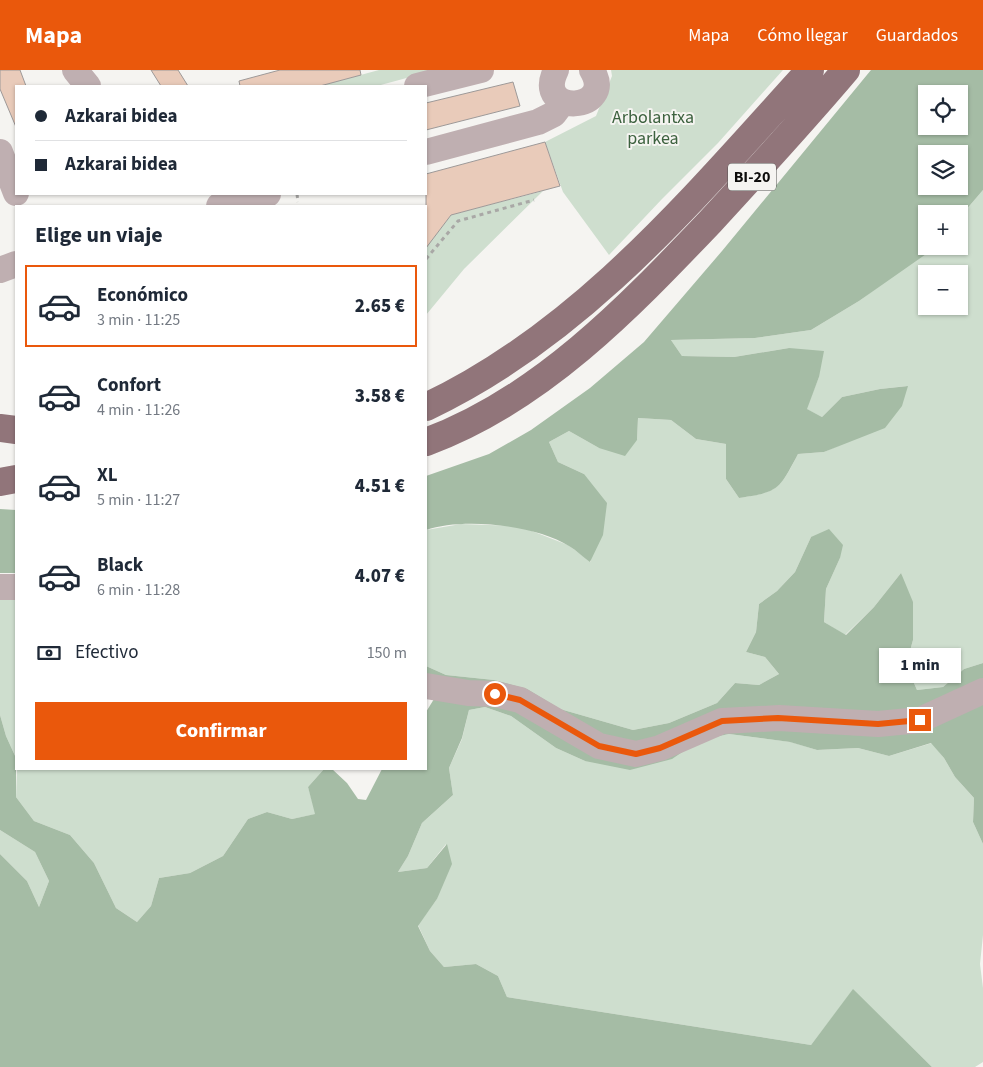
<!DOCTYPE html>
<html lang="es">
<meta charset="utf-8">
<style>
:root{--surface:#fff;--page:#f6f6f7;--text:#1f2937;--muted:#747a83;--line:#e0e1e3;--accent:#ea580c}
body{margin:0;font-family:"Source Sans 3",sans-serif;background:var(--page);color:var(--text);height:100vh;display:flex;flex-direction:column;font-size:19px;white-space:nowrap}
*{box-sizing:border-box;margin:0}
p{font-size:16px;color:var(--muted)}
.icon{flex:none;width:28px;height:28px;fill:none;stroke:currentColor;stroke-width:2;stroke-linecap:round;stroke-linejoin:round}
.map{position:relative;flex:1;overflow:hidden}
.panel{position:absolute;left:15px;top:135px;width:412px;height:565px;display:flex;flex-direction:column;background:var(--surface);border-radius:0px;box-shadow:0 1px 4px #0004}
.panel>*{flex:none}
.banner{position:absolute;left:15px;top:15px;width:412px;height:110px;border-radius:0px;box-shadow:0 1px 4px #0004;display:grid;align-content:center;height:110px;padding:0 20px;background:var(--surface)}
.buttons{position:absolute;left:918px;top:15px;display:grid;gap:10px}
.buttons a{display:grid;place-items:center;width:50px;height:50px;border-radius:0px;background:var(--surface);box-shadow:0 1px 4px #0004;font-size:25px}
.end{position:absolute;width:22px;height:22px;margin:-11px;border:6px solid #ea580c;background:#fff;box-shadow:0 0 0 2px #fff}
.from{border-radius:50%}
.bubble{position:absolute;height:35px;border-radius:0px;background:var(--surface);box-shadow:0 1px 4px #0004;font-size:16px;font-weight:800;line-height:35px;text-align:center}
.banner b{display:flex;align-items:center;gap:18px;height:48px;font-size:19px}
.banner b+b{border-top:1px solid var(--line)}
.banner i{width:12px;height:12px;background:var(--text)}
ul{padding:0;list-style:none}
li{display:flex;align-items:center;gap:15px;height:82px;margin:0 10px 8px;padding:0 10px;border:2px solid transparent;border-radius:0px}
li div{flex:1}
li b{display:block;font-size:19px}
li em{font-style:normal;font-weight:800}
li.active{border-color:var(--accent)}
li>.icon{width:45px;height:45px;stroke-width:1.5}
h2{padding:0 20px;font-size:22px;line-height:60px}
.pay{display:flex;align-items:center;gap:12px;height:55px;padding:0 20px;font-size:19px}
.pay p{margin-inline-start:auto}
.primary-button{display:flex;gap:10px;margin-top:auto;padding:10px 20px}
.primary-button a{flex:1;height:58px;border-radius:0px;background:var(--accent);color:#fff;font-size:20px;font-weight:800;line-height:58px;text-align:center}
header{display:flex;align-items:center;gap:30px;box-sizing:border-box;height:70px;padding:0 25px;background:var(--accent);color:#fff}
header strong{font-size:24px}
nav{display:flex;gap:28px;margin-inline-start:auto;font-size:18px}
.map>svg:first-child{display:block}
.green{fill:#cedece;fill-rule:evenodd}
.forest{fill:#a5bca5;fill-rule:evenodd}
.building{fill:#e9cbba;stroke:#9d9998}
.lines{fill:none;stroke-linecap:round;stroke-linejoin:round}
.path{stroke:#a9a8a6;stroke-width:3;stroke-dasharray:4 4;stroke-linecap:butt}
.minor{stroke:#bfafb1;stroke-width:26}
.major{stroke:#91757a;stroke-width:28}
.route{stroke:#ea580c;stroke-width:6}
.labels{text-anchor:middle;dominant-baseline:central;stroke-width:4;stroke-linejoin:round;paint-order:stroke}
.shield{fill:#f5f4f1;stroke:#535250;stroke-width:1}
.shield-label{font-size:16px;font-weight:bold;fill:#0d0c0b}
.park-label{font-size:18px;fill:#3c613e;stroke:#f5f4f1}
</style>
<header>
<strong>Mapa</strong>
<nav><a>Mapa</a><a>Cómo llegar</a><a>Guardados</a></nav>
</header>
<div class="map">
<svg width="983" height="997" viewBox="0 0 983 997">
<rect width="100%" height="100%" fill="#f5f4f1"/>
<path class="green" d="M379 0H436L377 16H320Z
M611 0H783L718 73 662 129 609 185 563 122 545 72 596 46 612 6Z
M983 120V593L964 599 943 617 917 620 906 595 913 570 901 503 874 537 845 565 824 552 826 519 840 488 811 467 795 502 777 521 759 534 756 562 746 582 765 587 779 604 759 615 735 613 717 633 669 653 633 660 560 639 494 610 446 605 426 596V460L461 454 519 456 568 475 591 492 584 404 558 392 549 372 569 361 599 378 637 370 638 348 671 350 696 369 726 374V409L739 428C778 422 780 419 798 384L824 382 849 371 907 316 880 319 842 327 822 347 806 339 819 307 789 278 734 287 682 286 671 270 755 268 811 260 859 231 934 176H959V148ZM926 204H959V236H926Z
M543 121 464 199 426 245V177L451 145Z
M0 530H16V688L6 666 0 645Z
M485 637 511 646 556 678 585 691 729 664 791 672 817 680 858 678 889 686 932 673 944 688 955 707 974 728 973 752 983 774V865L980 894 983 918V992L975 997H932L853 920 811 975 507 927 498 906 476 894 444 897 430 881 418 855 437 829 446 774 427 798 398 802 408 786 422 753 453 725 449 698 462 669 469 640Z
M17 699H324L308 717 316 744 292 749 267 742 248 749 223 786 190 803 159 808 151 836 137 852 116 838 94 793 70 765 34 751 16 727Z
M0 760 35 782 49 811 39 837 27 811 0 784Z"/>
<path class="forest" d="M871 0H983V120L959 148V144H926V176H934L929 182 859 231 811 260 755 268 671 270 682 286 734 287 789 278 824 281 819 307 807 339 822 347 842 327 880 319 908 316 902 336 885 358 824 382 798 384C779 420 779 422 739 428L726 409V374L696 369 671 350 638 348 637 370 625 386 599 378 569 361 549 372 558 392 584 404 607 433 603 465 590 492C583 487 576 480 569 476 536 455 463 447 426 460V406L489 384 531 360 590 318 644 272 722 181ZM926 24H959V56H926ZM926 84H959V116H926Z
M0 439 16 440V503H0Z
M829 459 843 475 840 488 826 519 824 552 846 565 874 537 901 503 913 532V570L906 595 917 620 943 617 964 599 983 593V774L973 752 974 728 955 707 944 688 931 673 889 686 858 678 817 680 790 672 729 664 700 670 672 689 630 700 585 691 556 678 511 646 485 637 469 640 462 668 449 698 453 725 422 753 408 786 398 802 427 798 447 774 452 794 437 829 418 856 430 881 444 897 476 894 498 906 507 927 811 975 853 919 932 997H0V784L27 811 39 837 49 811 35 782 0 760V645L6 666 16 688V727L34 751 70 765 94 793 116 838 137 852 151 836 159 808 190 803 223 786 248 749 267 742 292 749 315 744 308 717 324 699H332L347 713 358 729 366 730 382 699H426V642L434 629 426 625V596L446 605 494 610 527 619 560 639 633 660 669 653 717 633 735 613 759 615 779 604 765 587 746 582 756 562 759 534 777 521 795 502 811 467Z"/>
<path class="building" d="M0 0H20L26 16H16V57L0 19Z
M151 0H178L188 16H161Z
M280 0H360L361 5 320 16H240L239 11Z
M513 12 520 36 426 60V33Z
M545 72 560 116 451 145 426 178V104Z"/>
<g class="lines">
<path class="path" d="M297 124 298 132
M426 189 458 151 534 130"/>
<path class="minor" d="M75 0 88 16
M556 0C533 47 617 42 592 0
M417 16 481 0
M0 82 16 123
M426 82 538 52 554 44 563 32
M219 136 268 124
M0 200 16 194
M0 517H16
M426 616 468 623 495 624 520 630 599 676 636 684 660 678 722 651 779 648 878 654 920 650 983 621"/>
<path class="major" d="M426 337C583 263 695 126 810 0
M0 358 16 360
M426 372C540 330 628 238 710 152 756 102 802 52 846 0
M0 412 16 409"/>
</g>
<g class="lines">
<path class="route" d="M495 624 520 630 599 676 636 684 660 678 722 651 778 648 878 654 920 650"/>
</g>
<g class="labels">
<rect class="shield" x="728" y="93.5" width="48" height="27" rx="4"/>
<g class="shield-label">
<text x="752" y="107">BI-20</text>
</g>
<g class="park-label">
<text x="653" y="47">Arbolantxa<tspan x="653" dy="21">parkea</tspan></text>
</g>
</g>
</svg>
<div class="buttons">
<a><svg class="icon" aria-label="locate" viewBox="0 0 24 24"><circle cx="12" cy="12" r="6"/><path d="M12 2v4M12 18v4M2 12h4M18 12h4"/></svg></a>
<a><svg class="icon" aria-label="layers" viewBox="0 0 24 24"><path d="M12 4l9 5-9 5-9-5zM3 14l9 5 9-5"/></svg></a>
<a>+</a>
<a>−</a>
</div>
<i class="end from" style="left:495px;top:624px"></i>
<i class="end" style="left:920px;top:650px"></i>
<div class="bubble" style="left:879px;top:578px;width:82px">1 min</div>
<div class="banner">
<b><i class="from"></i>Azkarai bidea</b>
<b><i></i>Azkarai bidea</b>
</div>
<section class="panel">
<h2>Elige un viaje</h2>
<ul>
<li class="active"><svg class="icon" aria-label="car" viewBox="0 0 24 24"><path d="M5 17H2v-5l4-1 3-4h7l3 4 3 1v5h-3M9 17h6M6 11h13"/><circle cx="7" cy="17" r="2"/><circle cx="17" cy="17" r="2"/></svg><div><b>Económico</b><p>3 min · 11:25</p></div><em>2.65 €</em></li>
<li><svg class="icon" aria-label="car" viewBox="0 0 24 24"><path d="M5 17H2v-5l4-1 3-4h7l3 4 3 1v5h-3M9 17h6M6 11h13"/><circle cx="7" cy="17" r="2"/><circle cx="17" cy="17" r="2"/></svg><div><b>Confort</b><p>4 min · 11:26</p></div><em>3.58 €</em></li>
<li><svg class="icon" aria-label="car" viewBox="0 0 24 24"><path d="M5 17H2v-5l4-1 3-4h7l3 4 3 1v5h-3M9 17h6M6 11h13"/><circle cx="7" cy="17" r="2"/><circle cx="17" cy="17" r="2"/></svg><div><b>XL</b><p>5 min · 11:27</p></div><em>4.51 €</em></li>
<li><svg class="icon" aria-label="car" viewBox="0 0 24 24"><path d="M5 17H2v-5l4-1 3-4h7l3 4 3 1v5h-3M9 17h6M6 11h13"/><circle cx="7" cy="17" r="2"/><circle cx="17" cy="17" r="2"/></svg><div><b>Black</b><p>6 min · 11:28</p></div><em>4.07 €</em></li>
</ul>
<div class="pay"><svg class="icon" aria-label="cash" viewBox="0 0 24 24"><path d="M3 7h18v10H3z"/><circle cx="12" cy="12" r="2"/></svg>Efectivo<p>150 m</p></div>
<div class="primary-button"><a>Confirmar</a></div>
</section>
</div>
